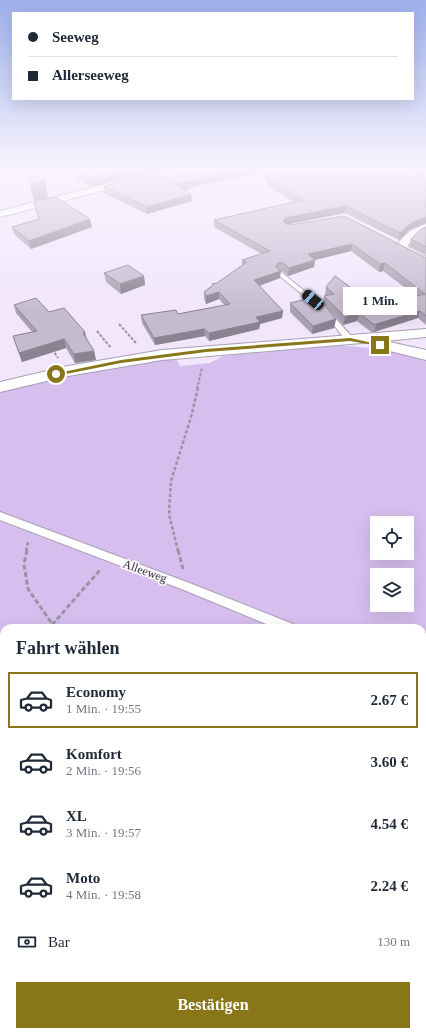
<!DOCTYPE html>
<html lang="de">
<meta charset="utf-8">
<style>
:root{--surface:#fff;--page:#f6f6f7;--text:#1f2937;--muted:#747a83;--line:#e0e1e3;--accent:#897619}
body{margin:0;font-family:"Times New Roman",serif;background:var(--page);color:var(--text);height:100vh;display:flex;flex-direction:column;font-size:15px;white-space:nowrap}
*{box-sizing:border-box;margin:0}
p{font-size:13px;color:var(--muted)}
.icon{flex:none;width:22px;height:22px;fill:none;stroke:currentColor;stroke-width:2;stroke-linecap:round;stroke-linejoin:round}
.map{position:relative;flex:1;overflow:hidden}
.side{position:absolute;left:0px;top:624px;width:426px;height:412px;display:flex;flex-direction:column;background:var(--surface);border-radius:12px 12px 0 0;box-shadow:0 4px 16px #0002}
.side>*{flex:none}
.top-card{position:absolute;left:12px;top:12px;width:402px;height:88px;border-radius:0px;box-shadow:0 4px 16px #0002;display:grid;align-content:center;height:88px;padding:0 16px;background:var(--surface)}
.tools{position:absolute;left:370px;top:516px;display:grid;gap:8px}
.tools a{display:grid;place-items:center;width:44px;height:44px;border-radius:0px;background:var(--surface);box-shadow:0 4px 16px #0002;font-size:20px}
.end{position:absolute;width:18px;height:18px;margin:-9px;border:5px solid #897619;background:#fff;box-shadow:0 0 0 2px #fff}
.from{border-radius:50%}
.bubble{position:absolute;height:28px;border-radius:0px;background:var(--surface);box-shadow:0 4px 16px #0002;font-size:13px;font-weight:700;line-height:28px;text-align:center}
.car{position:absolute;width:12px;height:24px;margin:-12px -6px;border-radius:5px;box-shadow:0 0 3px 1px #0007;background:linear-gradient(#222 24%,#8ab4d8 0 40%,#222 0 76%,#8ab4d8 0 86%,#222 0)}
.top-card b{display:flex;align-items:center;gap:14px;height:38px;font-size:15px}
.top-card b+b{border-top:1px solid var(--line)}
.top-card i{width:10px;height:10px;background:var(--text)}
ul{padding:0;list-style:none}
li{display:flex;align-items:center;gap:12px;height:56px;margin:0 8px 6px;padding:0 8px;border:2px solid transparent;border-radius:0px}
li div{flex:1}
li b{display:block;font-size:15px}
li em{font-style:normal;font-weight:700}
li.current{border-color:var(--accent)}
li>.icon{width:36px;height:36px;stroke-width:1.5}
h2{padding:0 16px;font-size:18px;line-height:48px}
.pay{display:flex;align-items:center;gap:10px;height:44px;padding:0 16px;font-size:15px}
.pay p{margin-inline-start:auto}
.cta{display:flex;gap:8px;margin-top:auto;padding:8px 16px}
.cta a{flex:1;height:46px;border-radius:0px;background:var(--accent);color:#fff;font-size:16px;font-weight:700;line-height:46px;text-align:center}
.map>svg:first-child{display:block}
.green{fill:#d6beef;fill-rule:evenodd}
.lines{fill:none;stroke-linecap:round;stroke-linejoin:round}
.lane-casing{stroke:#a99fb4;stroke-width:2}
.street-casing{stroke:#a99fb4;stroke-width:2}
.path-far4{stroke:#9b93a3;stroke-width:1.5;stroke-dasharray:2 1;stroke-linecap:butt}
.path-far3{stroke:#9b93a3;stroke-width:2;stroke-dasharray:3 1.5;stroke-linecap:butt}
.path-far2{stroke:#9b93a3;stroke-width:2.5;stroke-dasharray:3.5 2;stroke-linecap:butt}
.path-far1{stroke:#9b93a3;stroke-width:3;stroke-dasharray:5 2.5;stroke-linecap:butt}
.path{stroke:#9b93a3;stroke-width:4;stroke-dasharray:6 3;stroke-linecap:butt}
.lane{fill:#fff;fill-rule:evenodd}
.street{fill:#fff;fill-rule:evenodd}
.wall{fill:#a9a1b3}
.shaded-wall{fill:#8a8392}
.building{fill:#c5bbd0;stroke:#8a8392}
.route{fill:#897619}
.labels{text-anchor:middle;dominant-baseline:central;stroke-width:3.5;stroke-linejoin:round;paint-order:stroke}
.street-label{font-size:12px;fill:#332f38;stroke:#faf8fc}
</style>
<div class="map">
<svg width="426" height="1036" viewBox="0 0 426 1036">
<rect width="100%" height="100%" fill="#f1e6fc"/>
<path class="green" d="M336 345 393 350 426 358V1036H309L310 1032H422V628H4V867L0 874V390L74 373 155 359 177 360 180 366 210 363 223 356ZM377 523H407V553H377ZM377 575H407V605H377Z"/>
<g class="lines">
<defs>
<path id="lane" d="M277 272H281L327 309 353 338V342H347L323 311 277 274Z
M0 512 192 584 293 624 295 628H276L184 590 0 520Z
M422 677 426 678V690L422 689Z"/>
<path id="street" d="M129 178 133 179 134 181 133 183 0 217V211Z
M426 224V231L418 235 407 246 426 257V266L396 250 394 247 410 231Z
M426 329V337L385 341 426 350V360L374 347 372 344 373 342 162 360 68 376 0 392V382L68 366 162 350Z"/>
</defs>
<use href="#lane" class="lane-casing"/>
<use href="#street" class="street-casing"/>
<path class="path-far4" d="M0 172 10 176 61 167"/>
<path class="path-far3" d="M119 324 136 343
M97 331 111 348
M52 349 58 358
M197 389 202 368"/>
<path class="path-far2" d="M26 551 28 542
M178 551 169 514 171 481 191 417 198 388"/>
<path class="path-far1" d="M27 550 24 564 28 589 55 628
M178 550 183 569
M52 625 100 570"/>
<path class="path" d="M422 795 426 794"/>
<use href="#lane" class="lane"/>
<use href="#street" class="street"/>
</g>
<path class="wall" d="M103 167H174L92 187 78 180 77 173Z
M182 167H426V175L416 172H415L409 230 399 240 345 213 287 224 426 258V325L418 318 374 332H371L357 321 343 325 327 307 336 319 334 328 312 334 290 312V303H323L324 296H326L325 295 326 287 376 306 416 296 383 271 379 272 351 251 315 260 314 267 288 276 282 271H280V278L259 286 283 311 282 318 260 324 259 329 209 341 205 336 155 345 142 323 141 315 178 314 224 305 219 299 206 304 204 299V292L212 286V284L217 283 242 265V260L262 254 214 227V220L294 202 269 187 261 172 191 187 190 189 183 190 191 194 192 201 147 214 104 193V186Z
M26 169 45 181 48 198 34 201Z
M34 202 92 227 31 249 14 234 12 227 38 219Z
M426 227V255L409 246 411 239Z
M104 273 144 276 145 285 121 294 106 282Z
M14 305 49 312 86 339 94 351 96 360 75 363 66 348 22 362 13 336 32 332 16 313Z"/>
<path class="shaded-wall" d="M147 167H174L92 187V180Z
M257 167H261V172L191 187 190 189 174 191V184Z
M415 167H418L416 172 410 175 412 168Z
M45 181 48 198 34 201 30 184Z
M191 194 192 201 147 214V207Z
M346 206 345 213 285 225 283 221 286 218 290 217Z
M426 217V223L409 230 399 240 400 233 411 223Z
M90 219 92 227 31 249 29 241Z
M352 244 351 251 315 260 314 267 288 276 289 268 308 254Z
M278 263 277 270 281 271 280 278 253 288 254 280 276 267Z
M385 263 383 271 379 272 380 264Z
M144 276 145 285 121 294 120 284Z
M219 292V299L206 304V296Z
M283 311 282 318 260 324 259 329 209 341V333L256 317Z
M420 311 418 318 374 332 376 324Z
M359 313 357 321 343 325 345 317Z
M336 319 334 328 312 334 313 326Z
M204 329 205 336 155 345 154 338Z
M85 332 87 341 83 333Z
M64 339 66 348 22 362 19 353Z
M94 351 96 360 75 363 74 354Z"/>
<path class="building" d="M103 167H147L92 180 77 173Z
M182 167H257L191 181 190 182 174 184 191 194 147 207 104 186Z
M262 167H415L412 168 411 171 426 177V217L411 223 400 233 346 206 290 217 286 218 283 221 286 224 291 225 344 216 426 258V316L420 311 376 324H373L359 313 345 317 324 296 334 294 326 287 335 276 376 306 425 294 385 263 380 264 352 244 308 254 315 260 289 268 283 263H278L276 267 281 271 254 280 283 311 256 317 260 322 209 333 204 329 154 338 141 315 176 310 178 314 230 304 219 292 206 296 204 292 213 285 212 284 217 283 247 262 242 260 270 251 214 220 303 200 270 180Z
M26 169 45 181 30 184Z
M56 197 90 219 29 241 12 227 39 219 34 202Z
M426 227V247L411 239 421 229Z
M128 265 144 276 120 284 104 273Z
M316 297 323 303 336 319 313 326 290 303Z
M36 298 49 312 64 308 85 332 83 333 94 351 74 354 64 339 19 353 13 336 37 331 14 305Z"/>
<linearGradient id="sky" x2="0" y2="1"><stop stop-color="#9db0ec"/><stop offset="0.54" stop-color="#f9f4fe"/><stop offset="1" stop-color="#f9f4fe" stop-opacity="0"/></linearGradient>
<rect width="426" height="312" fill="url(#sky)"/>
<path class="route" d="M350 338 382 345 380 346 350 341 206 352 121 363 56 376 53 374 121 360 206 349Z"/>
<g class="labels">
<g class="street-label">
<text transform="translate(145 571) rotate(20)">Alleeweg</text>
</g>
</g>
</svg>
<div class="tools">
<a><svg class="icon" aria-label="locate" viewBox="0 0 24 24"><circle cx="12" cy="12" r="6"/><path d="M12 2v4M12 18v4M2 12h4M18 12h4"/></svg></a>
<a><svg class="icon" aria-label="layers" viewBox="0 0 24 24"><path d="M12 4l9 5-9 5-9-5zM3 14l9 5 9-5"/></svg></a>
</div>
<i class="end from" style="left:56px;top:374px"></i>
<i class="end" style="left:380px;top:345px"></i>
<div class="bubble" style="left:343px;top:287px;width:74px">1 Min.</div>
<i class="car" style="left:313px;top:300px;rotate:310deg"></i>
<div class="top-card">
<b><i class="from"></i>Seeweg</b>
<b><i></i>Allerseeweg</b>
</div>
<section class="side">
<h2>Fahrt wählen</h2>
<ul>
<li class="current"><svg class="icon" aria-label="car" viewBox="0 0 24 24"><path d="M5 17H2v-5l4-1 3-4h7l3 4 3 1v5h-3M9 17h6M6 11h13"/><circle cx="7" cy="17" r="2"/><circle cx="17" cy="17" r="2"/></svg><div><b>Economy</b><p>1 Min. · 19:55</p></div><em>2.67 €</em></li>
<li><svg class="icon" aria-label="car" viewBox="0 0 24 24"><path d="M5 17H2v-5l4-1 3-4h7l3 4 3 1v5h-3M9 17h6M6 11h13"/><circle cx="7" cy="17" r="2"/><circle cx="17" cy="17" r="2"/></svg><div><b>Komfort</b><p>2 Min. · 19:56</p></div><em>3.60 €</em></li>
<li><svg class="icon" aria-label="car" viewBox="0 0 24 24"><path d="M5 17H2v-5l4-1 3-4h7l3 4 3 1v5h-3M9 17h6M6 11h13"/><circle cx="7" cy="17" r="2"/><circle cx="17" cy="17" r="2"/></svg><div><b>XL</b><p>3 Min. · 19:57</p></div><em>4.54 €</em></li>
<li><svg class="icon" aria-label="car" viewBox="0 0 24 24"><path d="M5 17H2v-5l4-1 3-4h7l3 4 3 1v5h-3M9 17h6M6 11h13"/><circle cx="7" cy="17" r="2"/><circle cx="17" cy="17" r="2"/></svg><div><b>Moto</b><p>4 Min. · 19:58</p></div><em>2.24 €</em></li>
</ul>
<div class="pay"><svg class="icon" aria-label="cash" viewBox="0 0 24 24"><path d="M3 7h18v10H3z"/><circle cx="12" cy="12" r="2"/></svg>Bar<p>130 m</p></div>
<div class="cta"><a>Bestätigen</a></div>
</section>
</div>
